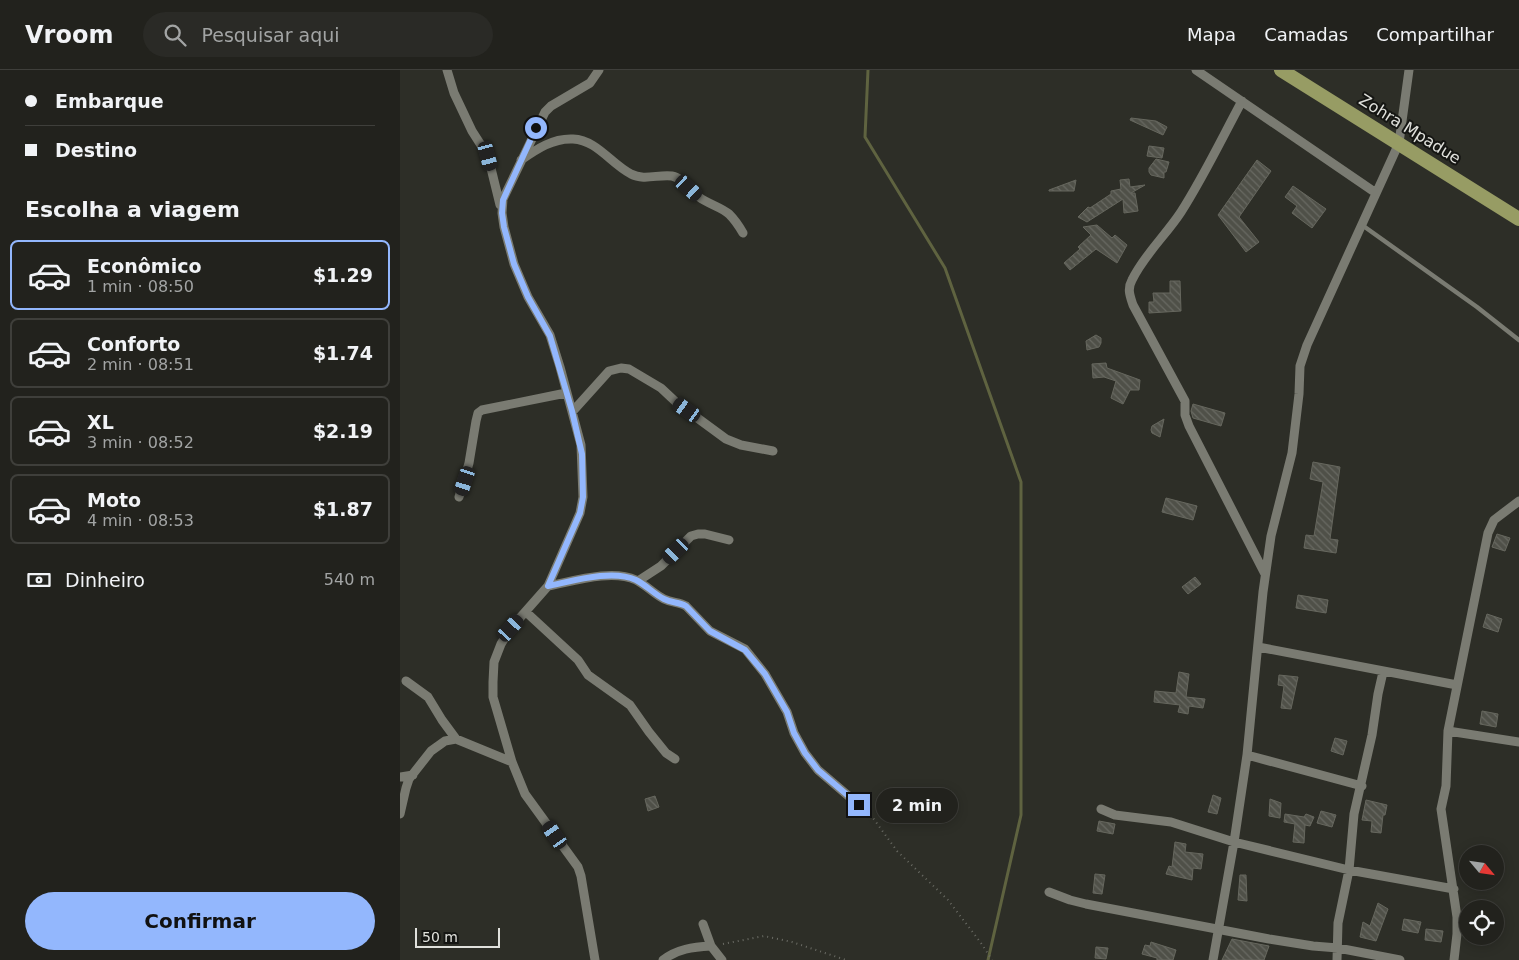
<!DOCTYPE html>
<html lang="pt">
<meta charset="utf-8">
<style>
:root{--surface:#22221d;--page:#2a2a26;--text:#f1f3f6;--muted:#a2a4a4;--line:#3f3f3b;--accent:#93b7fd}
body{margin:0;font-family:"DejaVu Sans",sans-serif;background:var(--page);color:var(--text);height:100vh;display:flex;flex-direction:column;font-size:19px;white-space:nowrap}
*{box-sizing:border-box;margin:0}
p{font-size:16px;color:var(--muted)}
.icon{flex:none;width:28px;height:28px;fill:none;stroke:currentColor;stroke-width:2;stroke-linecap:round;stroke-linejoin:round}
.map{position:relative;flex:1;overflow:hidden}
.details{display:flex;flex-direction:column;background:var(--surface);width:400px}
.details>*{flex:none}
.banner{display:grid;align-content:center;height:110px;padding:0 25px;background:var(--surface)}
.needle{width:32px;rotate:119deg}
.controls{position:absolute;left:1059px;top:775px;display:grid;gap:10px}
.controls a{display:grid;place-items:center;width:45px;height:45px;border-radius:50%;background:var(--surface);box-shadow:0 2px 12px #0003,0 0 0 1px var(--line);font-size:25px}
.scale{position:absolute;left:15px;bottom:12px;width:85px;box-sizing:border-box;padding-left:5px;border:2px solid #e0e1dc;border-top:0;font-size:14px;line-height:18px;white-space:nowrap;color:#e0e1dc;-webkit-text-stroke:4px #151613;paint-order:stroke}
.end{position:absolute;width:22px;height:22px;margin:-11px;border:6px solid #93b7fd;background:#111;box-shadow:0 0 0 2px #111}
.from{border-radius:50%}
.bubble{position:absolute;height:35px;border-radius:18px;background:var(--surface);box-shadow:0 2px 12px #0003,0 0 0 1px var(--line);font-size:16px;font-weight:800;line-height:35px;text-align:center}
.car{position:absolute;width:15px;height:30px;margin:-15px -8px;border-radius:6px;box-shadow:0 0 4px 1px #0007;background:linear-gradient(#222 24%,#8ab4d8 0 40%,#222 0 76%,#8ab4d8 0 86%,#222 0)}
.banner b{display:flex;align-items:center;gap:18px;height:48px;font-size:19px}
.banner b+b{border-top:1px solid var(--line)}
.banner i{width:12px;height:12px;background:var(--text)}
ul{padding:0;list-style:none}
li{display:flex;align-items:center;gap:15px;height:70px;margin:0 10px 8px;padding:0 15px;border:2px solid var(--line);border-radius:8px}
li div{flex:1}
li b{display:block;font-size:19px}
li em{font-style:normal;font-weight:800}
li.on{border-color:var(--accent)}
li>.icon{width:45px;height:45px;stroke-width:1.5}
h2{padding:0 25px;font-size:22px;line-height:60px}
.pay{display:flex;align-items:center;gap:12px;height:55px;padding:0 25px;font-size:19px}
.pay p{margin-inline-start:auto}
.action{display:flex;gap:10px;margin-top:auto;padding:10px 25px}
.action a{flex:1;height:58px;border-radius:30px;background:var(--accent);color:#111;font-size:20px;font-weight:800;line-height:58px;text-align:center}
header{display:flex;align-items:center;gap:30px;box-sizing:border-box;height:70px;padding:0 25px;background:var(--surface);border-bottom:1px solid var(--line)}
header strong{font-size:24px}
nav{display:flex;gap:28px;margin-inline-start:auto;font-size:18px}
.search{width:350px;height:45px;background:var(--page);display:flex;align-items:center;gap:12px;box-sizing:border-box;padding:0 18px;border-radius:28px;color:var(--muted);font-size:19px}
main{display:flex;flex:1;min-height:0}
.map>svg:first-child{display:block}
.lines{fill:none;stroke-linecap:round;stroke-linejoin:round}
.stream{stroke:#5f6340;stroke-width:3}
.building{fill:url(#building-back-hatch);stroke:#66675e}
.path{stroke:#6b6c65;stroke-width:2;stroke-dasharray:1 4;stroke-linecap:butt}
.service{stroke:#7a7b72;stroke-width:4.5}
.minor{stroke:#7a7b72;stroke-width:9}
.trunk{stroke:#979c64;stroke-width:14}
.route{stroke:#93b7fd;stroke-width:6}
.labels{text-anchor:middle;dominant-baseline:central;stroke-width:4;stroke-linejoin:round;paint-order:stroke}
.street-label{font-size:16px;fill:#e0e1dc;stroke:#151613}
</style>
<header>
<strong>Vroom</strong>
<div class="search"><svg class="icon" aria-label="search" viewBox="0 0 24 24"><circle cx="10" cy="10" r="6"/><path d="M15 15l6 6"/></svg>Pesquisar aqui</div>
<nav><a>Mapa</a><a>Camadas</a><a>Compartilhar</a></nav>
</header>
<main>
<section class="details">
<div class="banner">
<b><i class="from"></i>Embarque</b>
<b><i></i>Destino</b>
</div>
<h2>Escolha a viagem</h2>
<ul>
<li class="on"><svg class="icon" aria-label="car" viewBox="0 0 24 24"><path d="M5 17H2v-5l4-1 3-4h7l3 4 3 1v5h-3M9 17h6M6 11h13"/><circle cx="7" cy="17" r="2"/><circle cx="17" cy="17" r="2"/></svg><div><b>Econômico</b><p>1 min · 08:50</p></div><em>$1.29</em></li>
<li><svg class="icon" aria-label="car" viewBox="0 0 24 24"><path d="M5 17H2v-5l4-1 3-4h7l3 4 3 1v5h-3M9 17h6M6 11h13"/><circle cx="7" cy="17" r="2"/><circle cx="17" cy="17" r="2"/></svg><div><b>Conforto</b><p>2 min · 08:51</p></div><em>$1.74</em></li>
<li><svg class="icon" aria-label="car" viewBox="0 0 24 24"><path d="M5 17H2v-5l4-1 3-4h7l3 4 3 1v5h-3M9 17h6M6 11h13"/><circle cx="7" cy="17" r="2"/><circle cx="17" cy="17" r="2"/></svg><div><b>XL</b><p>3 min · 08:52</p></div><em>$2.19</em></li>
<li><svg class="icon" aria-label="car" viewBox="0 0 24 24"><path d="M5 17H2v-5l4-1 3-4h7l3 4 3 1v5h-3M9 17h6M6 11h13"/><circle cx="7" cy="17" r="2"/><circle cx="17" cy="17" r="2"/></svg><div><b>Moto</b><p>4 min · 08:53</p></div><em>$1.87</em></li>
</ul>
<div class="pay"><svg class="icon" aria-label="cash" viewBox="0 0 24 24"><path d="M3 7h18v10H3z"/><circle cx="12" cy="12" r="2"/></svg>Dinheiro<p>540 m</p></div>
<div class="action"><a>Confirmar</a></div>
</section>
<div class="map">
<svg width="1119" height="890" viewBox="0 0 1119 890">
<defs>
<pattern id="building-back-hatch" width="6" height="6" patternUnits="userSpaceOnUse" patternTransform="scale(1.25)"><rect width="6" height="6" fill="#4f5048"/><path d="M-1 5l2 2M0 0l6 6M5-1l2 2" fill="none" stroke="#686962"/></pattern>
</defs>
<rect width="100%" height="100%" fill="#2d2e27"/>
<g class="lines">
<path class="stream" d="M468 0 465 67 545 198 621 412V745L588 890"/>
</g>
<path class="building" d="M731 48 756 51 767 57 763 65 730 50Z
M749 76 764 78 762 88 747 86Z
M756 89 769 92 766 102H764V108L751 105 749 102V98Z
M857 90 871 101 839 147 859 172 846 182 818 145Z
M729 109 730 117 745 115 731 123H735L738 141 724 143 723 129 687 152 678 147 688 137 690 138 711 124V121L721 119 720 110Z
M676 110 674 121H649V120Z
M893 116 926 139 912 158 892 143 897 136 885 127Z
M697 155 712 168 715 165 727 175 717 193 696 179 670 200 664 193 680 179 678 177 691 165 683 157Z
M770 211H780L781 241 749 243V232H754L753 223H770Z
M696 265 701 268V273L699 277 687 280 686 271Z
M706 293 707 298 740 310 739 320H730L723 334 711 328 716 311 704 307 693 308 692 294Z
M793 334 825 343 821 356 793 348 791 341Z
M764 349 760 367 752 363 751 360 752 356Z
M913 392 940 397 930 469 938 470 936 483 904 478 906 465 914 466 923 412 910 409Z
M766 428 797 436 793 450 762 442Z
M1097 464 1110 468 1105 481 1092 477Z
M795 507 801 514 788 524 782 517Z
M898 525 928 530 926 543 896 538Z
M1087 544 1102 549 1098 562 1083 557Z
M779 602 789 604 786 627 805 629 803 638 789 636 788 644 778 642 780 635 754 632 755 621 776 623Z
M879 605 898 607 891 639 881 638 884 616 878 615Z
M1082 641 1098 644 1096 657 1080 654Z
M935 668 947 671 943 685 931 681Z
M813 725 821 728 817 744 808 742Z
M255 726 259 737 248 741 245 729Z
M870 729 881 733 880 748 869 746Z
M966 730 987 735 985 745H983L981 763 971 762 972 751 962 750Z
M921 741 936 745 932 757 917 753Z
M885 744 904 747 906 744 914 747 910 756 905 755 904 773 893 772 895 754 884 752Z
M699 751 715 754 713 764 697 761Z
M775 772 786 774 785 782 803 784 801 799 793 798 792 810 766 804 769 796 772 797Z
M695 804 705 805 702 824 693 823Z
M840 805H846L847 831 838 830Z
M978 833 988 839 976 871 960 867 963 852 970 856Z
M1004 849 1021 852 1018 863 1002 860Z
M1026 859 1043 861 1041 872 1025 870Z
M832 869 869 876 864 890H822Z
M751 872 776 880 773 890H757V888L742 884 745 875 750 876Z
M696 877 708 878 706 889 695 888Z"/>
<g class="lines">
<path class="path" d="M466 742 473 748 497 781 548 830 581 873 592 890
M323 874 364 866 392 872 446 890"/>
<path class="service" d="M962 155 1077 237 1119 270"/>
<path class="minor" d="M47 0 54 23 72 61 88 86 100 135
M796 0 976 123
M842 31C822 68 804 106 781 142 766 165 744 185 732 210 727 219 730 226 733 235L785 331V345L789 356 865 504
M121 90C137 79 153 68 173 69 197 70 211 94 231 104 244 111 259 104 272 106 283 108 291 121 299 127 308 134 321 137 329 144 335 150 339 156 343 163
M173 341 209 301 221 298 229 299 261 318 277 333 326 369 341 375 373 381
M59 427 69 393 76 351 78 343 82 340 166 323
M238 511 261 496 291 466 298 464H305L329 470
M148 516C174 511 212 499 236 510 246 515 254 524 264 529 272 533 279 532 286 536L310 561 345 579 365 604 387 642 394 663 405 683 418 700 459 735
M126 542 178 590 188 605 230 635 249 662 266 683 275 689
M858 577 1057 615
M6 611 28 627 42 650 56 669
M1048 661 1119 672
M847 685 962 716
M0 707 13 705
M701 739 715 745 771 752 834 772 949 800 1054 819
M0 744 6 718 9 709 31 681 45 671 56 669 112 692
M649 822 670 830 686 834 869 869 913 876 938 878 1000 890
M303 854 311 876 322 890
M195 890 181 806 178 797 125 724 112 692 93 627V612L94 592 101 574 111 558 148 516 180 443 183 427 181 375 160 297 150 265 128 227 114 194 104 157 102 143 103 129 145 42 151 36 190 13 199 0
M263 890C277 879 293 877 311 876
M813 890 834 772 847 685 863 522 871 466 892 383 899 324 900 296 907 275 999 73 1009 0
M937 890 938 853 949 800 954 744 972 665 978 624 983 602
M1054 890 1057 864V847L1041 739 1046 716 1048 661 1088 463 1094 450 1119 431"/>
<path class="trunk" d="M881 0 1119 149"/>
</g>
<g class="lines">
<path class="route" d="M136 58 103 130 102 143 104 157 114 194 128 227 150 266 172 341 182 384 183 427 180 443 148 516C173 511 212 499 236 510 246 515 254 524 264 529 272 533 279 532 286 536L310 561 345 580 365 604 387 642 394 663 405 683 418 700 459 735"/>
</g>
<g class="labels">
<g class="street-label">
<text transform="translate(1010 59) rotate(32)">Zohra Mpadue</text>
</g>
</g>
</svg>
<div class="controls">
<a><svg class="needle" viewBox="-14 -14 28 28"><path d="M0-13l5 13h-10z" fill="#e53935"/><path d="M0 13l5-13h-10z" fill="#a2a4a4"/></svg></a>
<a><svg class="icon" aria-label="locate" viewBox="0 0 24 24"><circle cx="12" cy="12" r="6"/><path d="M12 2v4M12 18v4M2 12h4M18 12h4"/></svg></a>
</div>
<div class="scale">50 m</div>
<i class="end from" style="left:136px;top:58px"></i>
<i class="end" style="left:459px;top:735px"></i>
<div class="bubble" style="left:476px;top:718px;width:82px">2 min</div>
<i class="car" style="left:88px;top:86px;rotate:165deg"></i>
<i class="car" style="left:289px;top:118px;rotate:132deg"></i>
<i class="car" style="left:287px;top:340px;rotate:305deg"></i>
<i class="car" style="left:65px;top:411px;rotate:198deg"></i>
<i class="car" style="left:276px;top:481px;rotate:226deg"></i>
<i class="car" style="left:111px;top:558px;rotate:42deg"></i>
<i class="car" style="left:155px;top:765px;rotate:325deg"></i>
</div>
</main>
